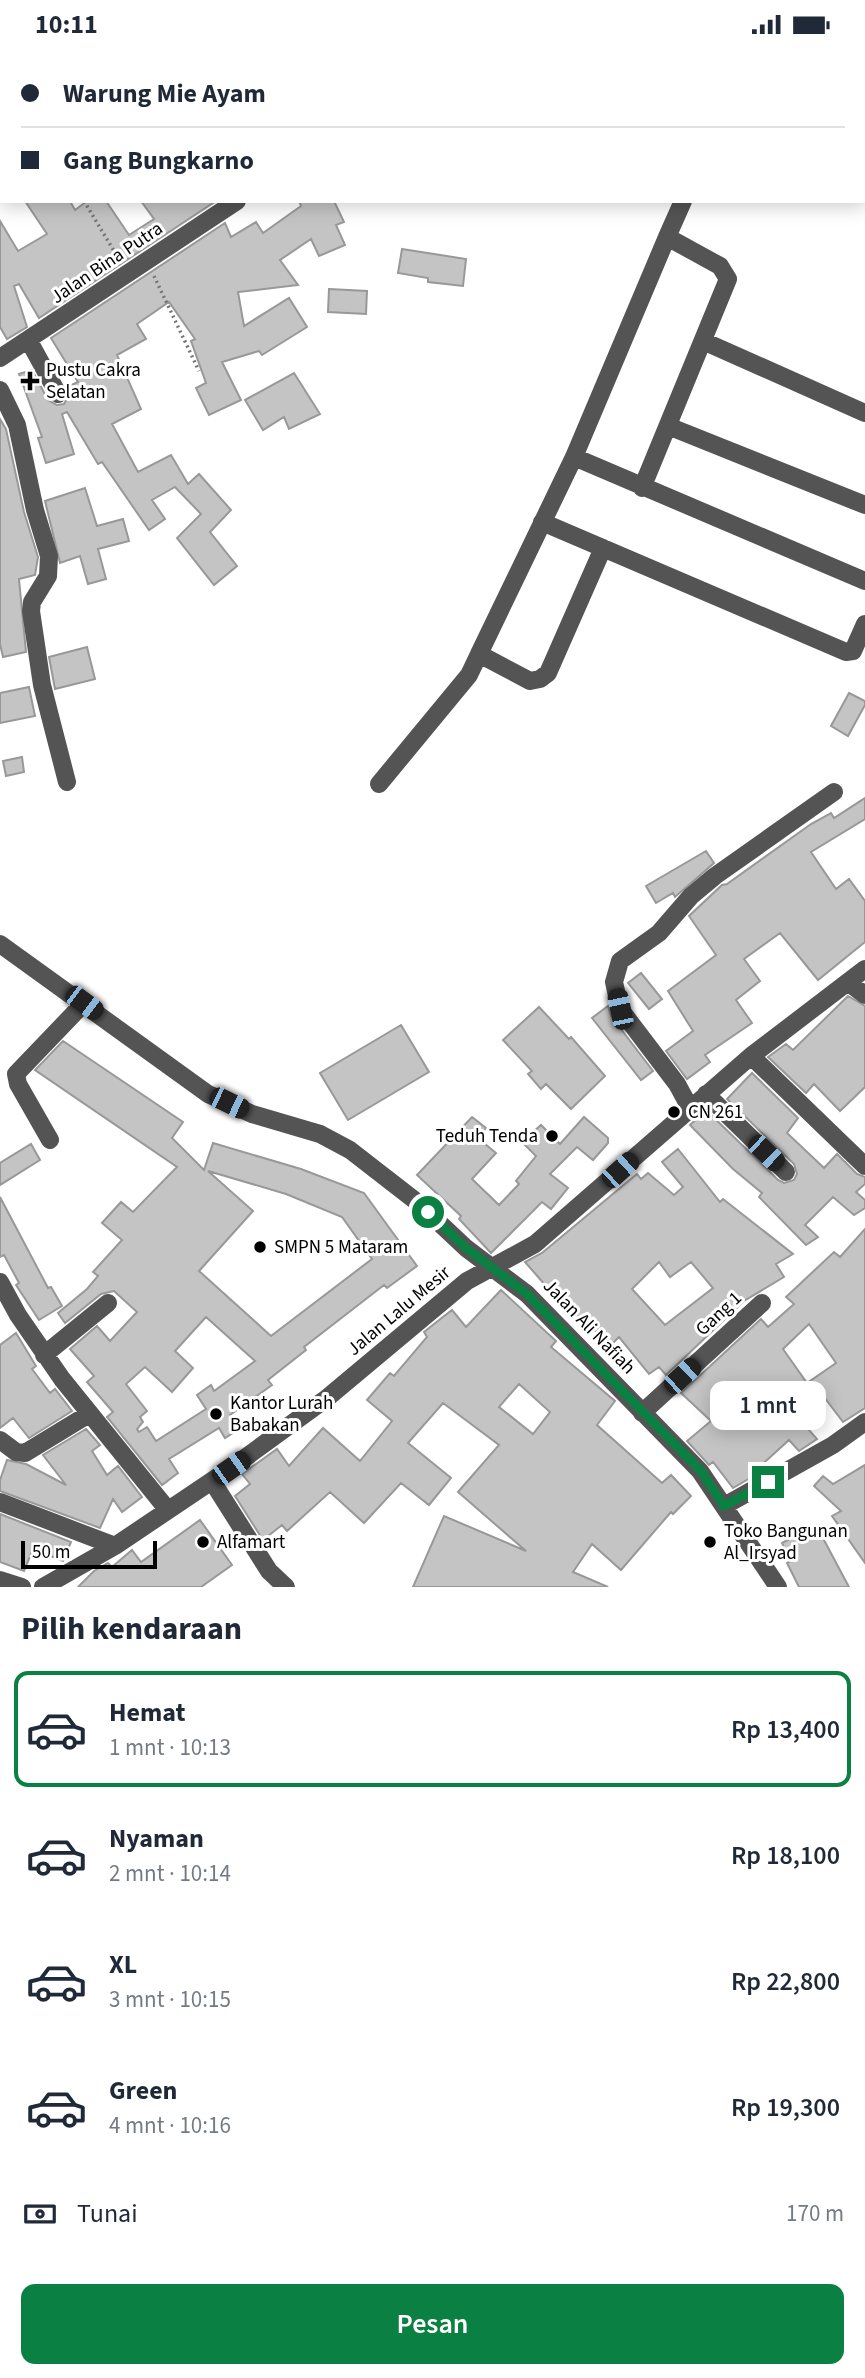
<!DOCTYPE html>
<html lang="id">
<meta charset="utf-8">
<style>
:root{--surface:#fff;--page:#f6f6f7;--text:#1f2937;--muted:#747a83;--line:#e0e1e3;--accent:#0b8043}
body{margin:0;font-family:"Source Sans 3",sans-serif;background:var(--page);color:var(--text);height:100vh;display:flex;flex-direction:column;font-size:26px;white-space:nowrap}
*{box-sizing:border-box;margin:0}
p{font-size:23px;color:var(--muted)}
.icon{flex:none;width:38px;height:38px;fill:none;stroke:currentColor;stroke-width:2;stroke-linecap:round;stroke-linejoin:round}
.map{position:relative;height:1538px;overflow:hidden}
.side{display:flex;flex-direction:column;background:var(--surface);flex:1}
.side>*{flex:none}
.top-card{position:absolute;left:0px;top:0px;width:866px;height:154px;box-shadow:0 4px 18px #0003;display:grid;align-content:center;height:154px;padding:0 21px;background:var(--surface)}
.scale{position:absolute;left:21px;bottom:18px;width:136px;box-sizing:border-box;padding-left:7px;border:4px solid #000;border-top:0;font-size:19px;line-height:24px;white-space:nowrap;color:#000;-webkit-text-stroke:5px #fff;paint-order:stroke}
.end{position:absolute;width:32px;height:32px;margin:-16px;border:9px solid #0b8043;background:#fff;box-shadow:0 0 0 4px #fff}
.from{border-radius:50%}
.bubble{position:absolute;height:49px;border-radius:14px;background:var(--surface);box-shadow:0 4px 18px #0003;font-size:23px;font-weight:600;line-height:49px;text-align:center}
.car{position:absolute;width:21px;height:42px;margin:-21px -10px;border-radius:9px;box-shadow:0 0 5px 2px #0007;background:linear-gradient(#222 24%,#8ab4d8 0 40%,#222 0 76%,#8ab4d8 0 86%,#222 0)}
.top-card b{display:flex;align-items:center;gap:24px;height:66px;font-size:26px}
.top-card b+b{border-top:2px solid var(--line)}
.top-card i{width:18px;height:18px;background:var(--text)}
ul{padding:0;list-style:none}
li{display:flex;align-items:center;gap:21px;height:116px;margin:0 14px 10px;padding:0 7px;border:4px solid transparent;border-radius:14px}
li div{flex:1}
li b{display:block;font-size:26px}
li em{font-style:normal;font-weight:600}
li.active{border-color:var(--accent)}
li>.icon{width:63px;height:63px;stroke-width:1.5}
h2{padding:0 21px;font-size:32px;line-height:84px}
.pay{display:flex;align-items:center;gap:18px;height:77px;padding:0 21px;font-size:26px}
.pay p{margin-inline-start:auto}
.cta{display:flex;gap:14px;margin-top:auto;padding:14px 21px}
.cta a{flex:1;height:80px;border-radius:14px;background:var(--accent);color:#fff;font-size:28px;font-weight:600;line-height:80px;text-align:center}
.status{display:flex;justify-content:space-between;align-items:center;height:49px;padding:0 35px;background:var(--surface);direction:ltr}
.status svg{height:19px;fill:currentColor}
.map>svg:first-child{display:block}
.building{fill:#c4c4c4;stroke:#989898;stroke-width:2;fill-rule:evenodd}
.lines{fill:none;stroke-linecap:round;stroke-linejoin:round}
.path{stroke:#767676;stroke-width:3.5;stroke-dasharray:2 3.5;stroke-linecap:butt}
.minor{stroke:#545454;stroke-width:18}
.route{stroke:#0b8043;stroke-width:9}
.poi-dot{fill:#000;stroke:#fff;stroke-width:2.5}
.labels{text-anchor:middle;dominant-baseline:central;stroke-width:6;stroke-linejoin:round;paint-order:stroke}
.street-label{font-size:19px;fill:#000;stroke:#fff}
.poi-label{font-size:19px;fill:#000;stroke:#fff;text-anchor:start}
</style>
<div class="status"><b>10:11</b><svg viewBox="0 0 49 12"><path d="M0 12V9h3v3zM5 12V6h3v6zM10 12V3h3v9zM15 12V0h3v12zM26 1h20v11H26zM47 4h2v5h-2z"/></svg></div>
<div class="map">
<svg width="865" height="1538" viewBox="0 0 865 1538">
<rect width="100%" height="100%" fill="#fff"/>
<path class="building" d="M25 152H70L75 161 87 152H106L129 186 154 170 141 152H216L39 269 19 235 14 237 27 278 7 290 0 278V172L18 202 47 185Z
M299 152H334L344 173 336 176 345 196 319 207 311 190 280 211 298 236 238 243 244 277 289 249 307 278 262 306 259 302 222 313 241 351 209 366 196 339 206 334 191 292 195 290 169 253 137 275 146 290 117 306 141 360 112 375 138 423 171 406 188 435 199 425 231 461 210 483 237 517 214 536 177 489 201 465 175 438 152 451 165 470 149 481 102 413 98 415 67 363 62 365 74 405 46 414 38 389 42 388 19 325 32 321 48 351 57 356 64 355 69 346 67 338 78 333 51 289 225 174 231 188 256 173 263 184 301 157Z
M402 200 466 210 463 237 428 233V229L398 224Z
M329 240 367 242 366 265 328 263Z
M294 324 320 365 289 380 284 368 263 381 245 351Z
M0 370 6 380 24 463 38 508 35 526 19 530 26 603 3 608 0 595Z
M85 439 97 477 123 470 129 492 98 500 106 530 88 535 80 507 60 514 45 452Z
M87 598 95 630 55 640 49 608Z
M29 638 35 667 0 674V644Z
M849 644 865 652V656L848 687 831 677Z
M22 708 24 723 6 727 3 712Z
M865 749V770L811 803 836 840 849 830 865 852V893L818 931 780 884 744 910 760 932 736 951 752 974 705 1006 710 1013 687 1030 666 1002 693 982 668 942 716 906 689 867 722 836 727 835 811 775 831 764 834 769Z
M706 802 714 814 675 848 673 844 656 854 646 837Z
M641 924 662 950 649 960 628 934Z
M848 947 865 957V1038L840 1062 814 1035 806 1044 768 1008 786 995 793 1001Z
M608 957 611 967 653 1022 641 1031 592 969Z
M539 958 569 990 571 988 605 1027 571 1060 546 1035 541 1040 528 1025 532 1022 503 991Z
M401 976 429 1023 348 1071 320 1024Z
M63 992 183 1073 172 1089 204 1121 213 1094 301 1120 364 1144 417 1217 387 1239 384 1236 304 1298 306 1301 268 1331 272 1336 230 1366 239 1380 225 1389 219 1379 169 1410 178 1424 162 1436 107 1368 113 1363 87 1333 94 1327 70 1300 97 1277 110 1292 137 1263 114 1242 101 1245 65 1274 58 1264 87 1240 98 1227 93 1223 122 1191 102 1174 121 1153 133 1163 177 1118 35 1021ZM208 1122 286 1145 342 1168 372 1210 271 1287 199 1222 253 1162ZM206 1268 255 1312 214 1342 211 1336 197 1346 206 1360 156 1392 147 1378 139 1383 137 1380 143 1373 140 1368 147 1362 126 1335 145 1318 172 1343 193 1319 175 1302Z
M752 1024 798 1069 787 1084 824 1119 837 1105 857 1125 865 1128V1135L856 1143 865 1151V1159L854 1166 833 1148 805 1176 818 1188 806 1196 759 1148 762 1144 733 1120 690 1076 706 1061 778 1131 784 1134 794 1131 797 1125 794 1115 727 1050Z
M472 1068 486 1079 478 1089 496 1104 472 1130 499 1156 519 1135 516 1132 536 1107 522 1093 541 1076 560 1095 584 1068 608 1089V1094L593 1111 577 1098 550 1125 568 1139 551 1160 542 1153 491 1204 459 1170 461 1167 417 1126Z
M31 1095 40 1111 0 1136V1114Z
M678 1100 720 1153 723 1150 793 1205 776 1215 784 1228 744 1252 666 1326 659 1318 649 1325 619 1288 611 1296 553 1245 525 1213 542 1204 637 1125 641 1130 648 1124 674 1146 683 1138 662 1113ZM659 1213 670 1228 691 1213 713 1239 665 1276 632 1240Z
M0 1148 48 1239 51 1238 62 1257 39 1271 16 1236 19 1234 4 1206 0 1208Z
M865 1180V1359L843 1373 821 1344 793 1363 817 1390 799 1402 789 1391 755 1422 757 1425 733 1439 713 1413 709 1416 687 1392 711 1372 681 1344 761 1270 768 1278 794 1255 786 1248 834 1203 840 1208ZM809 1275 836 1314 807 1334 783 1300Z
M501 1241 556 1292 551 1298 615 1352 597 1376 662 1434 671 1426 691 1447 673 1465 671 1463 621 1521 592 1495 573 1523 608 1538H413L444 1467 526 1502 458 1443 499 1396 443 1354 408 1394 451 1429 429 1456 401 1434 364 1474 330 1443 287 1482 282 1476 263 1491 235 1447 250 1435 242 1425 277 1400 289 1417 323 1379 360 1412 392 1372 367 1351 390 1324 394 1327 427 1288 424 1283 434 1275 452 1261 466 1278ZM519 1335 550 1363 533 1385 499 1358Z
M16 1284 36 1317 32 1320 50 1344 55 1340 72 1362 29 1389 13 1369 0 1379V1296Z
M86 1380 100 1396 92 1402 107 1426 118 1417 142 1448 122 1463 113 1450 100 1479 0 1442V1431L7 1411 26 1415 66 1436 43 1406Z
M865 1416V1514L832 1467 841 1462 814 1437 823 1427 833 1435Z
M0 1465 71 1493 63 1512 33 1500 24 1522 0 1513Z
M200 1471 232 1516 201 1538H78L94 1522 108 1514 112 1518 132 1501 141 1513Z
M816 1476 849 1538H799L787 1514 791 1512 782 1494Z"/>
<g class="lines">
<path class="path" d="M332 0 334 2
M84 152 120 212
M154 227 199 322"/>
<path class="minor" d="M199 0 200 2
M372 2 374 0
M551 2 553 0
M680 2 681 0
M751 2 752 0
M864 77 865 75
M864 117H865
M29 292 58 345
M703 292 865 364
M0 309 237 152
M0 341 17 376 35 461 49 507 48 527 32 553 31 562 42 636 67 733
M668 377 865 456
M574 408 865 532
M642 439 728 230 720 217 667 188 683 152
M542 473 846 603 853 602 865 575
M603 499 548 624 540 630 530 632 479 605 574 408 667 188
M379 735 469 626 479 605
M0 895 208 1045 252 1065 320 1085 350 1101 417 1153 466 1199 527 1245 700 1422 778 1538
M849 934 865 946
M751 1007 865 1117
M706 1045 786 1123
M690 1059 677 1035 620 960 614 933 620 912 659 884 691 847 715 827 834 743
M50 1091 18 1035 16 1025 84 954
M0 1233 18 1266 62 1330 167 1460
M44 1306 108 1254
M642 1364 762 1254
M0 1391 16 1403 25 1404 89 1365
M212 1432 269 1522 286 1538
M0 1453 115 1497
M724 1457 833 1396 865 1373
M0 1531 22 1538
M43 1538 115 1497 231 1419 327 1349 467 1232 535 1195 751 1007 865 920"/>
</g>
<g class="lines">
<path class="route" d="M428 1163 466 1199 527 1245 701 1422 724 1457 768 1433"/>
</g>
<g class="poi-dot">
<path d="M26.5 321.5h7v7h7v7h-7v7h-7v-7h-7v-7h7z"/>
<circle cx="674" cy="1063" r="7"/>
<circle cx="552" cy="1087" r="7"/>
<circle cx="260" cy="1198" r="7"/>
<circle cx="216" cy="1365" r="7"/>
<circle cx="203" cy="1493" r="7"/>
<circle cx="710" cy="1493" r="7"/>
</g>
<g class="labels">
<g class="street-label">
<text transform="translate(107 214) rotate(-34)">Jalan Bina Putra</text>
<text transform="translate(399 1262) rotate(-40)">Jalan Lalu Mesir</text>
<text transform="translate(719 1265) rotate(-43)">Gang 1</text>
<text transform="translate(589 1278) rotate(46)">Jalan Ali Nafiah</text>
</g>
<g class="poi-label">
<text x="46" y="321">Pustu Cakra<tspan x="46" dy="22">Selatan</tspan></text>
<text x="688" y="1063">CN 261</text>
<text x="538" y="1087" text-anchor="end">Teduh Tenda</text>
<text x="274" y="1198">SMPN 5 Mataram</text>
<text x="230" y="1354">Kantor Lurah<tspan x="230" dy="22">Babakan</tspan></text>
<text x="724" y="1482">Toko Bangunan<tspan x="724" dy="22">Al_Irsyad</tspan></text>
<text x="217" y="1493">Alfamart</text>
</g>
</g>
</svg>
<div class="scale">50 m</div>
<i class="end from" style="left:428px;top:1163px"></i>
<i class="end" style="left:768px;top:1433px"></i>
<div class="bubble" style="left:710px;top:1332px;width:116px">1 mnt</div>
<i class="car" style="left:84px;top:954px;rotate:127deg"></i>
<i class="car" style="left:620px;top:960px;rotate:348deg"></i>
<i class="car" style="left:229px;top:1054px;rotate:116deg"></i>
<i class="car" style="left:766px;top:1104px;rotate:134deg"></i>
<i class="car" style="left:620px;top:1121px;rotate:48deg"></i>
<i class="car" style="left:682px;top:1327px;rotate:47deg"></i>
<i class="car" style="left:231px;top:1419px;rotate:55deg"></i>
<div class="top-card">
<b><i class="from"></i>Warung Mie Ayam</b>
<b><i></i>Gang Bungkarno</b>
</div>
</div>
<section class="side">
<h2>Pilih kendaraan</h2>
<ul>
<li class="active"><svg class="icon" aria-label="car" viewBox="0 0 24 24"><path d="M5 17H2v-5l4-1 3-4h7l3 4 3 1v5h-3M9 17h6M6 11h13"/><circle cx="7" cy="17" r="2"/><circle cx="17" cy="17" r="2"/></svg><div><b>Hemat</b><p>1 mnt · 10:13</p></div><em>Rp 13,400</em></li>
<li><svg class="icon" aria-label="car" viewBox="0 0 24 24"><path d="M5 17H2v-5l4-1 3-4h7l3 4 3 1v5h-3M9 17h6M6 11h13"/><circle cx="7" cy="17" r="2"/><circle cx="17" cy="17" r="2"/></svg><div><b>Nyaman</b><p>2 mnt · 10:14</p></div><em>Rp 18,100</em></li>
<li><svg class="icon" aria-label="car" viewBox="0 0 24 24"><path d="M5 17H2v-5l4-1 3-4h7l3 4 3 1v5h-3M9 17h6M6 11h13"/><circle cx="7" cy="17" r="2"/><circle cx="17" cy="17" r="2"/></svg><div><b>XL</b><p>3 mnt · 10:15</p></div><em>Rp 22,800</em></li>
<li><svg class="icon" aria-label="car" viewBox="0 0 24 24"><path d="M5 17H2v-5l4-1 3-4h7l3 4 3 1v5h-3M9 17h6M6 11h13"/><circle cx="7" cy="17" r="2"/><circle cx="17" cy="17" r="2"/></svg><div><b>Green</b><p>4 mnt · 10:16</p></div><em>Rp 19,300</em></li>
</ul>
<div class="pay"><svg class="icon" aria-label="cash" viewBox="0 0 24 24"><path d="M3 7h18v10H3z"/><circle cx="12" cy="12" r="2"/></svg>Tunai<p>170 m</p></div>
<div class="cta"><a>Pesan</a></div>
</section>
